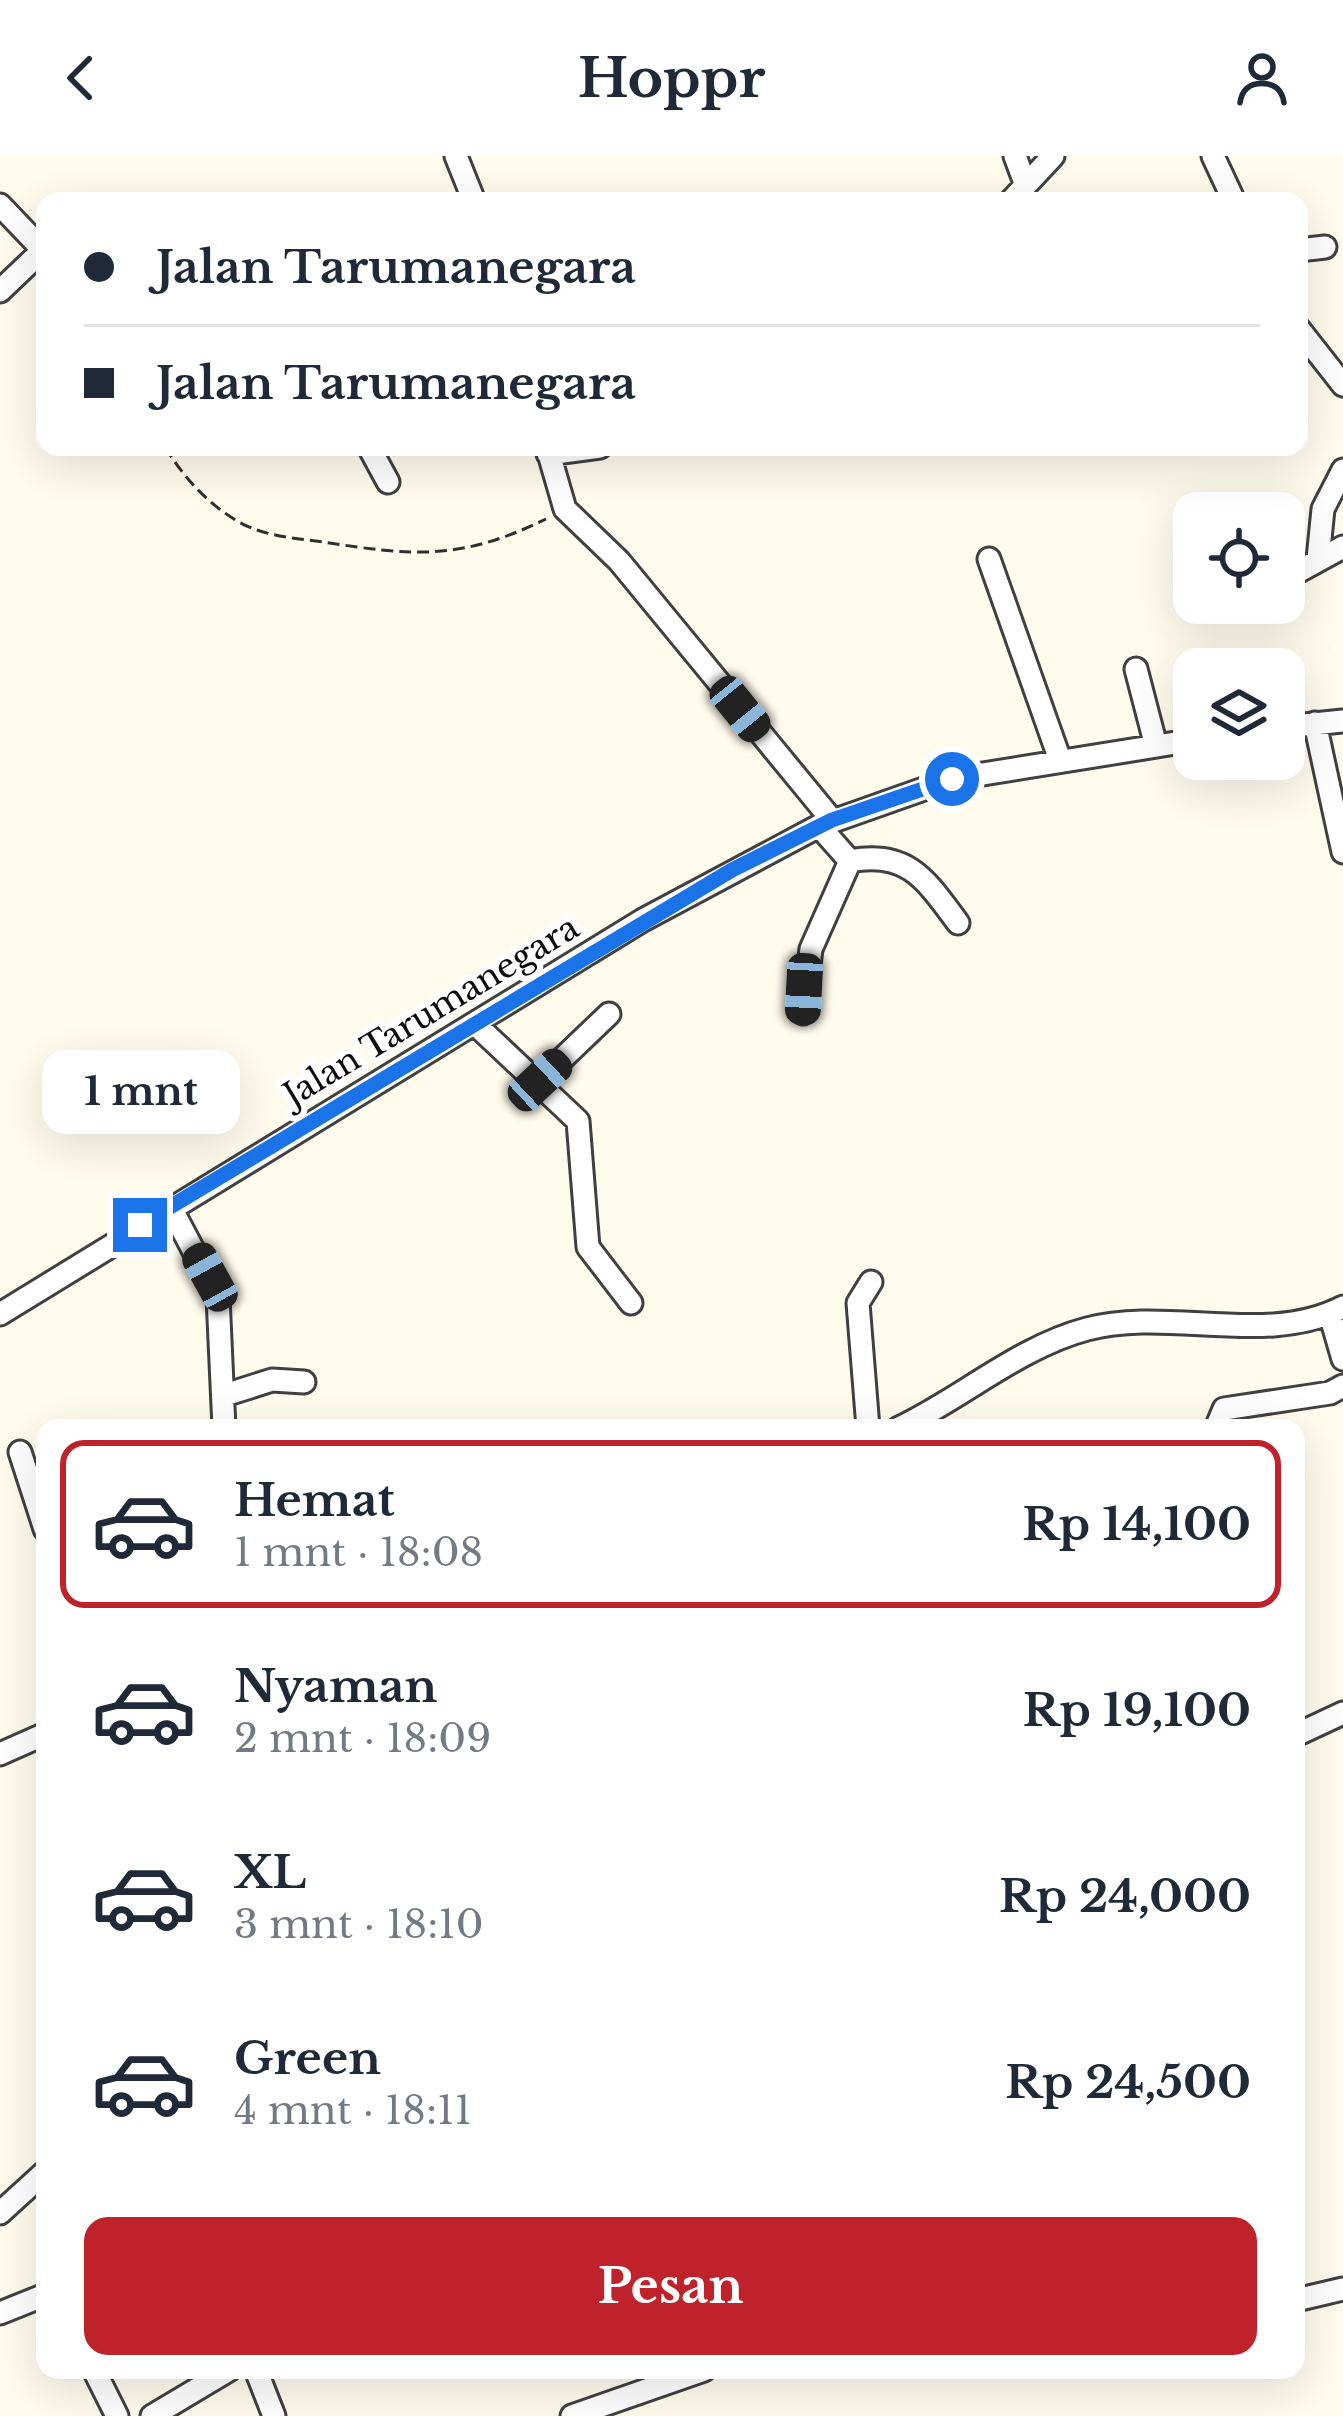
<!DOCTYPE html>
<html lang="id">
<meta charset="utf-8">
<style>
:root{--surface:#fff;--page:#f6f6f7;--text:#1f2937;--muted:#747a83;--line:#e0e1e3;--accent:#c0222c}
body{margin:0;font-family:"Libre Baskerville",serif;background:var(--page);color:var(--text);height:100vh;display:flex;flex-direction:column;font-size:45px;white-space:nowrap}
*{box-sizing:border-box;margin:0}
p{font-size:39px;color:var(--muted)}
.icon{flex:none;width:66px;height:66px;fill:none;stroke:currentColor;stroke-width:2;stroke-linecap:round;stroke-linejoin:round}
.map{position:relative;flex:1;overflow:hidden}
.sheet{position:absolute;left:36px;top:1263px;width:1269px;height:960px;display:flex;flex-direction:column;background:var(--surface);border-radius:24px;box-shadow:0 12px 48px #0002}
.sheet>*{flex:none}
.top-card{position:absolute;left:36px;top:36px;width:1272px;height:264px;border-radius:24px;box-shadow:0 12px 48px #0002;display:grid;align-content:center;height:264px;padding:0 48px;background:var(--surface)}
.controls{position:absolute;left:1173px;top:336px;display:grid;gap:24px}
.controls a{display:grid;place-items:center;width:132px;height:132px;border-radius:24px;background:var(--surface);box-shadow:0 12px 48px #0002;font-size:60px}
.end{position:absolute;width:54px;height:54px;margin:-27px;border:15px solid #1a73e8;background:#fff;box-shadow:0 0 0 6px #fff}
.from{border-radius:50%}
.bubble{position:absolute;height:84px;border-radius:24px;background:var(--surface);box-shadow:0 12px 48px #0002;font-size:39px;font-weight:700;line-height:84px;text-align:center}
.car{position:absolute;width:36px;height:72px;margin:-36px -18px;border-radius:15px;box-shadow:0 0 9px 3px #0007;background:linear-gradient(#222 24%,#8ab4d8 0 40%,#222 0 76%,#8ab4d8 0 86%,#222 0)}
.top-card b{display:flex;align-items:center;gap:42px;height:114px;font-size:45px}
.top-card b+b{border-top:3px solid var(--line)}
.top-card i{width:30px;height:30px;background:var(--text)}
ul{padding:21px 0 0;list-style:none}
li{display:flex;align-items:center;gap:36px;height:168px;margin:0 24px 18px;padding:0 24px;border:6px solid transparent;border-radius:24px}
li div{flex:1}
li b{display:block;font-size:45px}
li em{font-style:normal;font-weight:700}
li.on{border-color:var(--accent)}
li>.icon{width:108px;height:108px;stroke-width:1.5}
.primary-button{display:flex;gap:24px;margin-top:auto;padding:24px 48px}
.primary-button a{flex:1;height:138px;border-radius:24px;background:var(--accent);color:#fff;font-size:48px;font-weight:700;line-height:138px;text-align:center}
header{display:flex;justify-content:space-between;align-items:center;height:156px;padding:0 48px;background:var(--surface);font-size:54px;font-weight:700}
.map>svg:first-child{display:block}
.lines{fill:none;stroke-linecap:round;stroke-linejoin:round}
.minor-casing{stroke:#404040;stroke-width:27}
.path{stroke:#2f2f2f;stroke-width:3;stroke-dasharray:12 6;stroke-linecap:butt}
.minor{stroke:#fff;stroke-width:21}
.route{stroke:#1a73e8;stroke-width:15}
.labels{text-anchor:middle;dominant-baseline:central;stroke-width:12;stroke-linejoin:round;paint-order:stroke}
.street-label{font-size:33px;fill:#0d0d0d;stroke:#fff}
</style>
<header><svg class="icon" aria-label="back" viewBox="0 0 24 24"><path d="M15 5l-7 7 7 7"/></svg>Hoppr<svg class="icon" aria-label="person" viewBox="0 0 24 24"><circle cx="12" cy="8" r="4"/><path d="M4 21q1-7 8-7t8 7"/></svg></header>
<div class="map">
<svg width="1343" height="2260" viewBox="0 0 1343 2260">
<rect width="100%" height="100%" fill="#fffbed"/>
<g class="lines">
<defs>
<path id="minor" d="M456 0 474 45
M1015 0 1025 27
M1213 0 1234 45
M1011 45 1053 0
M0 49 43 94 0 135
M1299 94 1325 91
M1299 173 1343 229
M369 291 388 326
M547 291 565 353 619 405 832 664
M548 298 600 291
M989 403 1060 604
M1318 403 1323 353 1343 314
M1292 419 1343 391
M1136 513 1156 590
M1315 567 1343 696
M1284 571 1343 565
M819 670 850 705C908 694 926 724 958 767
M803 857 811 793 850 705
M475 868 578 965 588 1091 631 1147
M540 924 609 858
M170 1050 218 1141 224 1272
M0 1158 643 764 819 670 952 623 1194 584
M1330 1158 1343 1203
M225 1239 272 1224 304 1226
M868 1272 858 1147 871 1126
M899 1272C962 1242 1019 1191 1087 1173 1168 1151 1266 1191 1343 1151
M1216 1272 1224 1253 1330 1237 1343 1230
M20 1296 45 1373
M1296 1579 1343 1557
M0 1598 45 1578
M0 2057 45 2016
M1296 2144 1343 2133
M0 2157 45 2139
M94 2214 117 2260
M256 2214 274 2260
M152 2260 229 2214
M572 2260 704 2214"/>
</defs>
<use href="#minor" class="minor-casing"/>
<path class="path" d="M165 291C183 320 205 345 234 363 260 380 293 382 323 386 414 400 460 405 546 363"/>
<use href="#minor" class="minor"/>
</g>
<g class="lines">
<path class="route" d="M140 1069 732 714 832 664 952 623"/>
</g>
<g class="labels">
<g class="street-label">
<text transform="translate(431 855) rotate(-31)">Jalan Tarumanegara</text>
</g>
</g>
</svg>
<div class="controls">
<a><svg class="icon" aria-label="locate" viewBox="0 0 24 24"><circle cx="12" cy="12" r="6"/><path d="M12 2v4M12 18v4M2 12h4M18 12h4"/></svg></a>
<a><svg class="icon" aria-label="layers" viewBox="0 0 24 24"><path d="M12 4l9 5-9 5-9-5zM3 14l9 5 9-5"/></svg></a>
</div>
<i class="end from" style="left:952px;top:623px"></i>
<i class="end" style="left:140px;top:1069px"></i>
<div class="bubble" style="left:42px;top:894px;width:198px">1 mnt</div>
<i class="car" style="left:740px;top:553px;rotate:141deg"></i>
<i class="car" style="left:804px;top:833px;rotate:183deg"></i>
<i class="car" style="left:540px;top:924px;rotate:47deg"></i>
<i class="car" style="left:210px;top:1121px;rotate:331deg"></i>
<div class="top-card">
<b><i class="from"></i>Jalan Tarumanegara</b>
<b><i></i>Jalan Tarumanegara</b>
</div>
<section class="sheet">
<ul>
<li class="on"><svg class="icon" aria-label="car" viewBox="0 0 24 24"><path d="M5 17H2v-5l4-1 3-4h7l3 4 3 1v5h-3M9 17h6M6 11h13"/><circle cx="7" cy="17" r="2"/><circle cx="17" cy="17" r="2"/></svg><div><b>Hemat</b><p>1 mnt · 18:08</p></div><em>Rp 14,100</em></li>
<li><svg class="icon" aria-label="car" viewBox="0 0 24 24"><path d="M5 17H2v-5l4-1 3-4h7l3 4 3 1v5h-3M9 17h6M6 11h13"/><circle cx="7" cy="17" r="2"/><circle cx="17" cy="17" r="2"/></svg><div><b>Nyaman</b><p>2 mnt · 18:09</p></div><em>Rp 19,100</em></li>
<li><svg class="icon" aria-label="car" viewBox="0 0 24 24"><path d="M5 17H2v-5l4-1 3-4h7l3 4 3 1v5h-3M9 17h6M6 11h13"/><circle cx="7" cy="17" r="2"/><circle cx="17" cy="17" r="2"/></svg><div><b>XL</b><p>3 mnt · 18:10</p></div><em>Rp 24,000</em></li>
<li><svg class="icon" aria-label="car" viewBox="0 0 24 24"><path d="M5 17H2v-5l4-1 3-4h7l3 4 3 1v5h-3M9 17h6M6 11h13"/><circle cx="7" cy="17" r="2"/><circle cx="17" cy="17" r="2"/></svg><div><b>Green</b><p>4 mnt · 18:11</p></div><em>Rp 24,500</em></li>
</ul>
<div class="primary-button"><a>Pesan</a></div>
</section>
</div>
